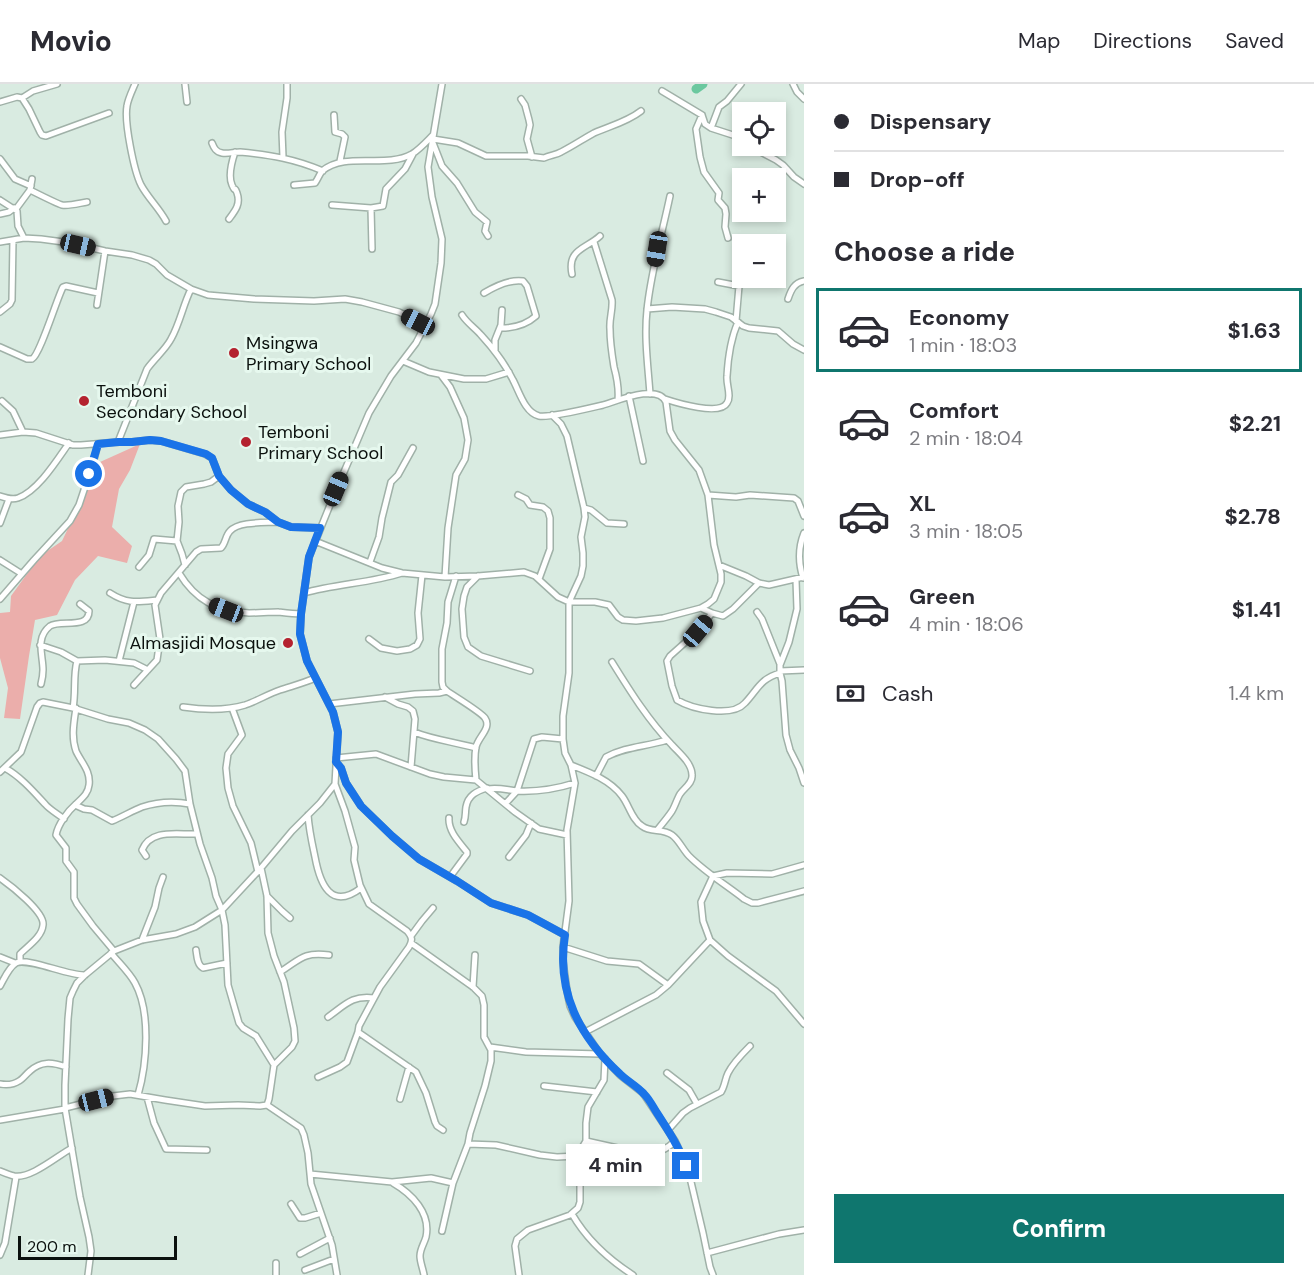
<!DOCTYPE html>
<meta charset="utf-8">
<style>
:root{--surface:#fff;--page:#f2f2f3;--text:#2b2b33;--muted:#7c7c81;--line:#e1e1e2;--accent:#0f766e}
body{margin:0;font-family:"DM Sans",sans-serif;background:var(--page);color:var(--text);height:100vh;display:flex;flex-direction:column;font-size:22px;white-space:nowrap}
*{box-sizing:border-box;margin:0}
p{font-size:20px;color:var(--muted)}
.icon{flex:none;width:33px;height:33px;fill:none;stroke:currentColor;stroke-width:2;stroke-linecap:round;stroke-linejoin:round}
.map{position:relative;flex:1;overflow:hidden}
.sheet{display:flex;flex-direction:column;background:var(--surface);width:510px}
.sheet>*{flex:none}
.hud{display:grid;align-content:center;height:132px;padding:0 30px;background:var(--surface)}
.fabs{position:absolute;left:732px;top:18px;display:grid;gap:12px}
.fabs a{display:grid;place-items:center;width:54px;height:54px;border-radius:0px;background:var(--surface);box-shadow:0 3px 9px #0003;font-size:30px}
.scale{position:absolute;left:18px;bottom:15px;width:159px;box-sizing:border-box;padding-left:6px;border:3px solid #0b110e;border-top:0;font-size:16px;line-height:21px;white-space:nowrap;color:#0b110e;-webkit-text-stroke:4px #e6f8ee;paint-order:stroke}
.end{position:absolute;width:27px;height:27px;margin:-14px;border:8px solid #1a73e8;background:#fff;box-shadow:0 0 0 3px #fff}
.from{border-radius:50%}
.bubble{position:absolute;height:42px;border-radius:0px;background:var(--surface);box-shadow:0 3px 9px #0003;font-size:20px;font-weight:700;line-height:42px;text-align:center}
.car{position:absolute;width:18px;height:36px;margin:-18px -9px;border-radius:8px;box-shadow:0 0 4px 2px #0007;background:linear-gradient(#222 24%,#8ab4d8 0 40%,#222 0 76%,#8ab4d8 0 86%,#222 0)}
.hud b{display:flex;align-items:center;gap:21px;height:57px;font-size:22px}
.hud b+b{border-top:2px solid var(--line)}
.hud i{width:15px;height:15px;background:var(--text)}
ul{padding:0;list-style:none}
li{display:flex;align-items:center;gap:18px;height:84px;margin:0 12px 9px;padding:0 18px;border:3px solid transparent;border-radius:0px}
li div{flex:1}
li b{display:block;font-size:22px}
li em{font-style:normal;font-weight:700}
li.selected{border-color:var(--accent)}
li>.icon{width:54px;height:54px;stroke-width:1.5}
h2{padding:0 30px;font-size:27px;line-height:72px}
.pay{display:flex;align-items:center;gap:15px;height:66px;padding:0 30px;font-size:22px}
.pay p{margin-inline-start:auto}
.action{display:flex;gap:12px;margin-top:auto;padding:12px 30px}
.action a{flex:1;height:69px;border-radius:0px;background:var(--accent);color:#fff;font-size:24px;font-weight:700;line-height:69px;text-align:center}
header{display:flex;align-items:center;gap:36px;box-sizing:border-box;height:84px;padding:0 30px;background:var(--surface);border-bottom:2px solid var(--line)}
header strong{font-size:28px}
nav{display:flex;gap:33px;margin-inline-start:auto;font-size:21px}
main{display:flex;flex:1;min-height:0}
.map>svg:first-child{display:block}
.green{fill:#ebaeab}
.lines{fill:none;stroke-linecap:round;stroke-linejoin:round}
.river{stroke:#6bc89f;stroke-width:9}
.minor-casing{stroke:#a0b1a8;stroke-width:8}
.minor{stroke:#fff;stroke-width:5}
.route{stroke:#1a73e8;stroke-width:8}
.poi-dot{fill:#b4222f;stroke:#e6f8ee;stroke-width:2}
.labels{text-anchor:middle;dominant-baseline:central;stroke-width:6;stroke-linejoin:round;paint-order:stroke}
.poi-label{font-size:18px;fill:#0b110e;stroke:#e6f8ee;text-anchor:start}
</style>
<header>
<strong>Movio</strong>
<nav><a>Map</a><a>Directions</a><a>Saved</a></nav>
</header>
<main>
<div class="map">
<svg width="804" height="1191" viewBox="0 0 804 1191">
<rect width="100%" height="100%" fill="#d9ebe1"/>
<path class="green" d="M140 360 130 386 119 405 112 443 132 462 127 479 98 472 75 496 57 531 35 536 29 572 20 635 4 634 8 604 0 574V529L10 528 11 512 40 472 62 457 100 378Z"/>
<g class="lines">
<path class="river" d="M696 5 703 0"/>
<defs>
<path id="minor" d="M135 0C132 7 128 15 127 22 124 38 134 87 141 101 148 114 159 124 166 137
M185 0 187 18
M793 0 797 8 804 15
M662 7 702 31 705 40 711 44 742 54
M22 14 33 7 57 0
M521 15 525 21 529 36 530 41 527 55 532 73
M0 18 17 13 22 14 29 25 40 48 42 51 46 52 109 29
M334 31 335 48 342 50 345 53 340 77
M702 31 696 45 700 73 704 88 719 109 718 116 725 124 726 130 725 143 728 154
M711 44 719 23 727 17 741 0
M433 55 458 59 486 72H528L544 74C550 71 556 71 561 68 573 62 583 55 594 49 610 42 627 38 641 27
M212 59C214 64 216 68 222 69 228 70 234 68 240 68 271 71 295 75 323 87
M433 59 442 82 457 99 475 128 487 138 485 147 488 152
M752 62 755 65 776 76 783 81 794 93 804 100
M283 73 282 48 287 14V0
M0 75 15 95 31 102
M294 101 315 99C318 95 319 91 322 87 346 67 385 85 412 70 420 65 427 57 433 51
M30 106C34 108 58 120 62 121 70 122 80 119 87 118
M0 116 17 127 18 142 24 154
M332 121 371 124 383 122 386 105 405 85 413 70
M371 124 372 165
M16 125 30 106 32 95
M0 130 9 128 14 124
M229 135C235 127 241 120 237 109 234 101 236 110 232 101 228 92 232 77 235 68
M0 158 24 154 41 155 71 159 105 167 132 171 149 176 156 180 167 191 191 205 208 211 254 215 314 217 345 215 362 218 399 228 425 241
M594 158 612 216C613 226 609 235 610 245 610 257 612 271 614 283 617 294 619 305 618 316
M572 190C567 165 586 165 600 152
M718 198 739 202 736 237
M484 209C494 203 510 195 523 197L527 202 536 232C526 241 513 244 501 244
M788 215C791 206 794 199 804 197
M97 221 105 167
M647 225 672 223 705 225 716 228 731 233 743 242 749 244 778 247 793 260 804 266
M0 228 10 220 12 216 13 156
M0 263 27 275C29 275 31 275 32 275 40 271 57 214 63 203L66 202 98 209
M495 267V256L501 241 502 226
M403 277 429 288 464 295H486L509 288
M441 291 450 303 464 334 468 356 465 375 456 391 448 444 445 493
M650 310C648 282 644 254 647 226 651 187 662 150 670 112
M629 312 643 377
M665 315C677 319 720 332 727 319 732 312 726 301 727 292 728 274 731 254 738 238
M2 317 13 327 23 348
M552 331 561 340 567 352 584 424 585 433 581 453 583 469V482L581 492 569 518V589L563 632V655L565 669 571 681 575 699 567 746 569 817 563 863V878L567 907 570 922 575 933 600 970 620 991 643 1009 675 1057 682 1072 691 1098 703 1149 710 1183 713 1191
M0 351 23 348 36 349 73 361H81L118 358H132L150 356 161 357 205 370 212 374 219 392 231 406 248 420 265 428 278 438 291 443 320 444
M118 358 147 285C154 275 166 265 171 255 180 239 183 221 191 205
M518 411 526 415 530 421 543 423 548 427 550 434V465L539 495
M708 411 736 413 750 411 794 414 798 417 804 432
M0 412C6 414 12 416 18 414 38 407 57 376 69 359
M584 424 591 426 607 439 624 440
M0 439 9 415
M315 457 382 484 402 489 445 493 478 492 524 488 535 492 558 513 569 518H595L609 521 618 533 623 536 636 537 663 534 701 524 708 520 714 515 721 498V490L714 461 708 411 699 386 675 356 670 347 666 318C658 299 617 317 603 321 590 324 550 334 539 332 525 329 519 307 513 296 505 280 493 264 481 251 475 244 467 239 462 231
M0 476 22 490
M370 478 379 453 382 434 391 398 398 391 413 364
M185 481 182 470 177 457 179 438 178 422 181 408 186 403 204 400 211 398 219 392
M719 481 746 492 759 499 769 501 804 493
M139 483 149 471 154 455 177 457
M179 489C196 517 217 527 249 529 259 529 268 528 278 528 286 529 293 530 301 530
M456 492 448 518 447 539 442 565V598L443 603 447 607C454 612 481 628 485 634 492 644 478 653 476 663 474 673 475 686 476 696L515 728 539 745 567 751
M478 492 467 503 464 512 462 525 464 553 468 563 481 572 530 587
M803 494C798 478 798 464 804 449
M796 496 797 525 789 558 780 581V589L782 597 786 651 790 666 799 684 804 699
M110 509C127 520 137 518 157 516
M304 509C336 500 370 499 402 489
M0 515 34 476 70 437 79 421 93 379 98 360
M701 524 712 529 723 532 733 525 759 499
M757 528 762 535 780 580
M712 529 698 547 670 572 667 577 672 602 677 616C692 625 732 634 745 619 758 605 760 595 780 589
M369 555 381 564 397 567 410 565 417 561 420 555 418 529 422 491
M40 561 61 568 77 577 105 576 134 579 148 586
M119 577 134 518
M612 578C630 607 648 636 672 661 679 669 692 679 692 691 693 699 684 704 680 710 677 715 675 722 672 727 668 733 663 739 658 745
M780 587 804 586
M41 600C42 596 43 591 43 586 43 571 35 554 50 542 60 535 89 546 89 527L80 520
M134 601 157 576 160 555 155 521 161 509 196 468 201 465 221 464C226 459 225 452 230 447 239 437 265 439 278 438
M385 613 398 620 408 623 413 627 415 635 411 683
M329 620 415 610 439 609 447 607
M183 623C204 626 225 627 245 621 257 617 268 610 280 606 292 602 304 599 315 594
M73 624C76 608 73 592 77 577
M76 624C74 638 71 653 76 667 81 678 91 687 89 701 88 710 82 714 76 720 68 727 58 740 56 751L66 764V777L74 788V814L77 820 93 842 114 867
M232 624 242 651 228 670 226 684 228 704 233 722 251 759 258 788
M414 648C434 656 455 658 476 664
M336 674 376 670 430 690 444 693 476 696
M336 678 341 684 346 699 361 722 392 752 419 775 457 797 491 819 528 831 565 851
M571 681C589 688 610 696 622 712 629 721 632 736 642 742 651 749 662 744 672 751 679 756 683 766 689 772 705 788 726 801 744 815L752 819H758L804 807
M5 684C21 693 33 707 45 720 50 726 58 730 64 735
M0 688 21 668 37 623 40 619 43 618 73 624 108 635 129 639 145 646 158 655 176 675 185 687 190 720 200 760 212 794 216 812 222 826 225 841 228 901 239 939 243 944 256 952 274 981
M596 692 606 673C627 662 645 663 667 656
M335 700 345 727 355 763 354 776 360 801 369 820 407 847C412 853 413 856 409 863L380 903 359 942 358 948 416 988 426 1009 435 1038 437 1042 443 1046
M488 705C498 703 507 706 517 707 538 708 556 705 575 699
M506 719 517 707 534 655 542 653 563 655
M75 721 84 725 92 726 112 737C122 733 132 727 142 723 157 718 175 717 190 720
M308 731C309 746 312 759 315 773 320 800 331 827 361 804
M449 734C448 747 459 758 467 768V770L450 793
M464 738C466 732 465 729 466 723 468 711 477 707 487 704
M146 772 142 766C151 744 178 751 197 750
M509 773 526 751 531 739
M804 781 772 790 727 789 713 792 701 818 703 837 710 856 728 872 776 907 804 940
M0 794C10 801 45 828 43 841 42 853 28 862 20 870V878
M267 812 282 827 290 834
M411 852 422 837 433 824
M142 856 155 823 159 804 163 793
M411 859 473 903 482 912 484 921V953L491 966V977L485 1002 470 1049 468 1060 453 1099 442 1147
M563 863 607 877 639 880 668 901
M196 866C197 872 197 881 203 884L227 879
M111 869C119 879 129 888 135 899 151 928 147 980 138 1011
M0 873 15 879
M280 888C301 875 302 868 329 871
M0 902C4 895 9 883 16 879 28 873 68 892 85 891
M473 903 475 871
M328 933C345 921 352 911 374 914
M585 948 656 911 668 901 710 856
M490 963 526 968 600 970
M667 989 689 1006 697 1020
M318 993 340 983 347 978 358 948
M0 1000C6 1001 13 1001 19 997 23 995 26 990 30 987 41 977 52 978 66 983
M544 1002 597 1008
M147 1013 154 1039 166 1065 207 1066
M400 1015 409 983
M267 1021 295 1040 301 1044 304 1051 308 1069 311 1100 332 1161 337 1191
M65 1024 113 1012 130 1010 165 1016 205 1022 238 1021 260 1022 267 1021 269 1015 274 981 292 963 295 957 294 944 284 898 274 872 268 849 267 812 261 784
M0 1036 65 1025
M668 1046 683 1029 690 1024 721 1008C725 1002 725 995 728 989 733 979 742 970 750 962
M586 1057 640 1069C653 1070 665 1068 675 1057
M468 1060 496 1061 540 1071 557 1073 577 1072
M0 1087C5 1089 10 1091 14 1092 31 1095 57 1072 72 1064
M310 1090 392 1098 431 1094 453 1099
M393 1099C412 1110 431 1129 426 1153 424 1160 420 1165 420 1172 420 1178 423 1185 424 1191
M291 1120 300 1134H305L321 1129
M572 1130C587 1156 608 1175 633 1191
M707 1169 779 1150 804 1146
M300 1170 330 1154
M0 1171 5 1159 16 1093
M305 1186 334 1175
M88 1191 91 1167 89 1153 80 1113 65 1024V1001L68 935 70 914 73 907 77 899 85 891 114 867 142 856 176 850 195 843 222 826 261 784 292 747 320 719 335 700 338 648 333 628 307 577 300 550 301 530 309 473 330 421 369 329 391 292 416 259 431 230 435 220 441 179 442 155 432 113 428 83 442 0
M276 1191V1179
M519 1191 515 1162 517 1155 528 1146 570 1131 578 1124 580 1118V1096L577 1072 586 1057V1039L588 1023 604 996 605 975"/>
</defs>
<use href="#minor" class="minor-casing"/>
<use href="#minor" class="minor"/>
</g>
<g class="lines">
<path class="route" d="M89 390 98 360 118 358H132L150 356 161 357 206 370 212 374 219 392 231 406 248 420 265 428 278 438 291 443 320 444 309 473 301 530 300 550 307 577 333 628 338 648 336 678 341 684 346 699 361 722 392 752 419 775 457 797 491 819 528 831 565 851C556 908 579 952 620 990 627 997 637 1002 644 1010 650 1016 653 1023 657 1029 668 1046 679 1063 686 1082"/>
</g>
<g class="poi-dot">
<circle cx="234" cy="269" r="6"/>
<circle cx="84" cy="317" r="6"/>
<circle cx="246" cy="358" r="6"/>
<circle cx="288" cy="559" r="6"/>
</g>
<g class="labels">
<g class="poi-label">
<text x="246" y="259">Msingwa<tspan x="246" dy="21">Primary School</tspan></text>
<text x="96" y="307">Temboni<tspan x="96" dy="21">Secondary School</tspan></text>
<text x="258" y="348">Temboni<tspan x="258" dy="21">Primary School</tspan></text>
<text x="276" y="559" text-anchor="end">Almasjidi Mosque</text>
</g>
</g>
</svg>
<div class="fabs">
<a><svg class="icon" aria-label="locate" viewBox="0 0 24 24"><circle cx="12" cy="12" r="6"/><path d="M12 2v4M12 18v4M2 12h4M18 12h4"/></svg></a>
<a>+</a>
<a>−</a>
</div>
<div class="scale">200 m</div>
<i class="end from" style="left:89px;top:390px"></i>
<i class="end" style="left:686px;top:1082px"></i>
<div class="bubble" style="left:566px;top:1060px;width:99px">4 min</div>
<i class="car" style="left:78px;top:161px;rotate:103deg"></i>
<i class="car" style="left:657px;top:165px;rotate:189deg"></i>
<i class="car" style="left:418px;top:238px;rotate:297deg"></i>
<i class="car" style="left:336px;top:405px;rotate:23deg"></i>
<i class="car" style="left:226px;top:526px;rotate:291deg"></i>
<i class="car" style="left:698px;top:547px;rotate:40deg"></i>
<i class="car" style="left:96px;top:1016px;rotate:76deg"></i>
</div>
<section class="sheet">
<div class="hud">
<b><i class="from"></i>Dispensary</b>
<b><i></i>Drop-off</b>
</div>
<h2>Choose a ride</h2>
<ul>
<li class="selected"><svg class="icon" aria-label="car" viewBox="0 0 24 24"><path d="M5 17H2v-5l4-1 3-4h7l3 4 3 1v5h-3M9 17h6M6 11h13"/><circle cx="7" cy="17" r="2"/><circle cx="17" cy="17" r="2"/></svg><div><b>Economy</b><p>1 min · 18:03</p></div><em>$1.63</em></li>
<li><svg class="icon" aria-label="car" viewBox="0 0 24 24"><path d="M5 17H2v-5l4-1 3-4h7l3 4 3 1v5h-3M9 17h6M6 11h13"/><circle cx="7" cy="17" r="2"/><circle cx="17" cy="17" r="2"/></svg><div><b>Comfort</b><p>2 min · 18:04</p></div><em>$2.21</em></li>
<li><svg class="icon" aria-label="car" viewBox="0 0 24 24"><path d="M5 17H2v-5l4-1 3-4h7l3 4 3 1v5h-3M9 17h6M6 11h13"/><circle cx="7" cy="17" r="2"/><circle cx="17" cy="17" r="2"/></svg><div><b>XL</b><p>3 min · 18:05</p></div><em>$2.78</em></li>
<li><svg class="icon" aria-label="car" viewBox="0 0 24 24"><path d="M5 17H2v-5l4-1 3-4h7l3 4 3 1v5h-3M9 17h6M6 11h13"/><circle cx="7" cy="17" r="2"/><circle cx="17" cy="17" r="2"/></svg><div><b>Green</b><p>4 min · 18:06</p></div><em>$1.41</em></li>
</ul>
<div class="pay"><svg class="icon" aria-label="cash" viewBox="0 0 24 24"><path d="M3 7h18v10H3z"/><circle cx="12" cy="12" r="2"/></svg>Cash<p>1.4 km</p></div>
<div class="action"><a>Confirm</a></div>
</section>
</main>
